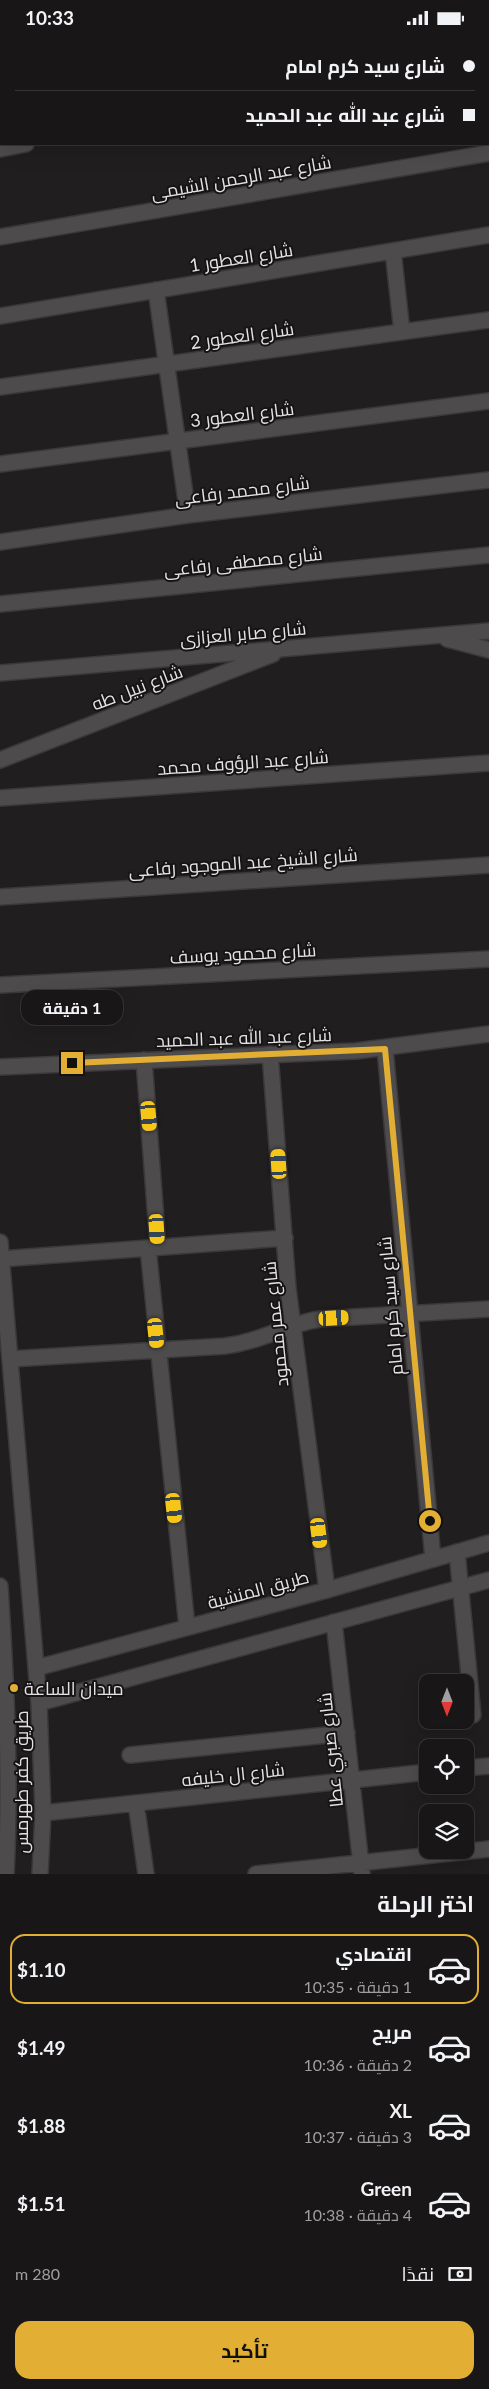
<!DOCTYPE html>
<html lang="ar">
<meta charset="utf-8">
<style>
:root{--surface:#181617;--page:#211f20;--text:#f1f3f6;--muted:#9f9fa1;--line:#363536;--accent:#e2af34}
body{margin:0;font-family:Lato,Cairo,sans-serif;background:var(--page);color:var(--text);direction:rtl;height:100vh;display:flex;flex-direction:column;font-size:19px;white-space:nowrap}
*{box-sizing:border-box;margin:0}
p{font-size:16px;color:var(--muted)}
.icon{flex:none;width:28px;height:28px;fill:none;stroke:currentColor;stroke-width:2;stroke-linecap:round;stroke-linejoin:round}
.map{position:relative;height:1839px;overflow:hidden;direction:ltr}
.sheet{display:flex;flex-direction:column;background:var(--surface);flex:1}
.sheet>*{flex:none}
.guide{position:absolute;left:0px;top:0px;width:490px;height:110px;box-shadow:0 5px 20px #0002,0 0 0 1px var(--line);direction:rtl;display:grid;align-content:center;height:110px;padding:0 15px;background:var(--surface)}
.needle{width:32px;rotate:180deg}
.fabs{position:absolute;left:419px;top:1639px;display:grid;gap:10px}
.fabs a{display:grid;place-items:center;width:55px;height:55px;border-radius:10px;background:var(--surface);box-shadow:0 5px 20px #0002,0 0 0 1px var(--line);font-size:25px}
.end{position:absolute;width:22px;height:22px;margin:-11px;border:6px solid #e2af34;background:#111;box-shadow:0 0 0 2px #111}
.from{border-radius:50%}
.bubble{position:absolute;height:35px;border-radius:15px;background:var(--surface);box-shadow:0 5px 20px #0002,0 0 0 1px var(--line);font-size:16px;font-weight:700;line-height:35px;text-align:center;direction:rtl}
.car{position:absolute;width:15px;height:30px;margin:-15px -8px;border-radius:6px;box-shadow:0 0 4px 1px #0007;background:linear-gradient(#f5c518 24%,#345 0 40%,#f5c518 0 76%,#345 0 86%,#f5c518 0)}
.guide b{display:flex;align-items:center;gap:18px;height:48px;font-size:19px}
.guide b+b{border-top:1px solid var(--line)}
.guide i{width:12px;height:12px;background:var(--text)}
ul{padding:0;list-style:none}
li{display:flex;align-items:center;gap:15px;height:70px;margin:0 10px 8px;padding:0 5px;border:2px solid transparent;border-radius:15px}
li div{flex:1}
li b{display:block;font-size:19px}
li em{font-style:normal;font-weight:700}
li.on{border-color:var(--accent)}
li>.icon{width:45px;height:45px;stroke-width:1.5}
h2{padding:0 15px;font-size:22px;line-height:60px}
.pay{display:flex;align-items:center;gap:12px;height:55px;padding:0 15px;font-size:19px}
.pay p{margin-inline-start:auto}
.action{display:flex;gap:10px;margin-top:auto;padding:10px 15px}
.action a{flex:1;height:58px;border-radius:15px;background:var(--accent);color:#111;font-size:20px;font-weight:700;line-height:58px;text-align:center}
.status{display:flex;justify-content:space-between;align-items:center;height:35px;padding:0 25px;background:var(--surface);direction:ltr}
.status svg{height:14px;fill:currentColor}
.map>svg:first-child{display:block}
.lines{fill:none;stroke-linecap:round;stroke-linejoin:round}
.street-casing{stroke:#3a3839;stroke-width:18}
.secondary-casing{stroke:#3a3839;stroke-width:18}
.street{stroke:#4e4b4d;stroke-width:15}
.secondary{stroke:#4e4b4d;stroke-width:15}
.route{stroke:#e2af34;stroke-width:6}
.poi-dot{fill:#e2af34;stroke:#171416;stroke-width:2}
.labels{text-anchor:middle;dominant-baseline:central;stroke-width:4;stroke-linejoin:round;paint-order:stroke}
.street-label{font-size:18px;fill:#e4e3e4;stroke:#171416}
.poi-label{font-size:18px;fill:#e4e3e4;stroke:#171416;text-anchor:start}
</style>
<div class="status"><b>10:33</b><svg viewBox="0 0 49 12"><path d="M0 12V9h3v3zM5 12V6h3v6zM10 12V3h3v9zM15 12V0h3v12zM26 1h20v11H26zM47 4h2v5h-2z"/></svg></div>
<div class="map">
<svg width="489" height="1839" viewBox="0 0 489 1839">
<rect width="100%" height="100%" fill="#201e1f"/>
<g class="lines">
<defs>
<path id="street" d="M244 1 250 0
M0 51H1
M0 114 26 109
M0 202 489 118
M393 216 402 297
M156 255 188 480
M0 281 489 200
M0 352 489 285
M0 429 489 366
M0 507 188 480 489 445
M0 569 489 520
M447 604 489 615
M0 638 489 596
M0 725 273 619
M0 763 489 728
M0 862 489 830
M0 950 489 924
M385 1014 433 1524
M270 1019 288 1253 327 1555
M144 1025 158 1212
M0 1032 356 1016 489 999
M148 1213 187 1592
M0 1224 285 1203
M10 1324 225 1311C260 1307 287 1289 320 1284L489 1274
M457 1517 473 1680
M334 1587 362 1839
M130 1720 347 1698
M465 1733 489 1731
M136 1768 146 1839
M43 1778 428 1737
M256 1839 489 1814"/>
<path id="secondary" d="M0 1207 39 1668 43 1778 40 1839
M0 1551C6 1647 11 1742 6 1839
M36 1633 327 1555 489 1508
M39 1668 489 1545"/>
</defs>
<use href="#street" class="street-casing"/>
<use href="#secondary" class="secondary-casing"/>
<use href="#street" class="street"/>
<use href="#secondary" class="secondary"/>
</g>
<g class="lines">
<path class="route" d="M72 1028 385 1014 430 1486"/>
</g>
<circle class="poi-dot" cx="14" cy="1653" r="5"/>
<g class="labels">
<g class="street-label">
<text transform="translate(241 142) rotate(-10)">شارع عبد الرحمن الشيمى</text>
<text transform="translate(241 222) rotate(-9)">شارع العطور 1</text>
<text transform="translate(242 300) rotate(-8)">شارع العطور 2</text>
<text transform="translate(242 379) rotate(-7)">شارع العطور 3</text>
<text transform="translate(242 455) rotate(-7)">شارع محمد رفاعى</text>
<text transform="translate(243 526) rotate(-6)">شارع مصطفى رفاعى</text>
<text transform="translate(243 598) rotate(-5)">شارع صابر العزازى</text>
<text transform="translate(137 652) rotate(-21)">شارع نبيل طه</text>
<text transform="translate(243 727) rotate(-4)">شارع عبد الرؤوف محمد</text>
<text transform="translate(243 827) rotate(-4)">شارع الشيخ عبد الموجود رفاعى</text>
<text transform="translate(243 918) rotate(-3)">شارع محمود يوسف</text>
<text transform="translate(244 1002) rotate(-2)">شارع عبد الله عبد الحميد</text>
<text transform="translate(390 1271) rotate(-95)">شارع سيد كرم امام</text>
<text transform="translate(275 1289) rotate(-96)">شارع عمر محمود</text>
<text transform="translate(258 1554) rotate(-15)">طريق المنشية</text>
<text transform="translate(330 1715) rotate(-96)">شارع صبري عطا</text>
<text transform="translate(233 1739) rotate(-6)">شارع ال خليفه</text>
<text transform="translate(21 1747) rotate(-90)">طريق كفر طهرمس</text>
</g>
<g class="poi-label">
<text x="24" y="1653">ميدان الساعة</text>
</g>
</g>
</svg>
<div class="fabs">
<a><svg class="needle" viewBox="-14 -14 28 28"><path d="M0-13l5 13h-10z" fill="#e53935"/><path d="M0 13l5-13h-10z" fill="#9f9fa1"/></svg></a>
<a><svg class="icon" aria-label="locate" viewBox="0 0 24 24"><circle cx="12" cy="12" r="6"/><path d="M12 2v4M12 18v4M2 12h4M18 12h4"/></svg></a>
<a><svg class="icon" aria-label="layers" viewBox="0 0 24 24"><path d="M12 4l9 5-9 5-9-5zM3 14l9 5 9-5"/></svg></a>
</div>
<i class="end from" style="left:430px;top:1486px"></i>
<i class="end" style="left:72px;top:1028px"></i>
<div class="bubble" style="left:21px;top:955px;width:102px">1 دقيقة</div>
<i class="car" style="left:149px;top:1081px;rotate:175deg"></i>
<i class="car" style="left:279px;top:1129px;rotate:356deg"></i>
<i class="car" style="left:157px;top:1194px;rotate:176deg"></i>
<i class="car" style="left:334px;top:1283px;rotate:87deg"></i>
<i class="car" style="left:156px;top:1298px;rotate:174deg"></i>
<i class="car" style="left:174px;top:1473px;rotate:174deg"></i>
<i class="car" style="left:319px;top:1498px;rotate:173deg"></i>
<div class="guide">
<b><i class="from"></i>شارع سيد كرم امام</b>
<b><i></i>شارع عبد الله عبد الحميد</b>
</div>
</div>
<section class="sheet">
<h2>اختر الرحلة</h2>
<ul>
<li class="on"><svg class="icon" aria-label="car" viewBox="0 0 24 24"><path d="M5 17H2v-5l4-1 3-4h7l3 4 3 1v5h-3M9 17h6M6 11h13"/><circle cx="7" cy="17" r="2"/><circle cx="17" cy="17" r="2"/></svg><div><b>اقتصادي</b><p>1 دقيقة · 10:35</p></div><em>$1.10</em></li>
<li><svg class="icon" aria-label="car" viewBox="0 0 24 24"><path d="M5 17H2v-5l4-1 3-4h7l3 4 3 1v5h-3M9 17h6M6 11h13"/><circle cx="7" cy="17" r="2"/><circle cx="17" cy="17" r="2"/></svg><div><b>مريح</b><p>2 دقيقة · 10:36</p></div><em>$1.49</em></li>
<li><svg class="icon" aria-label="car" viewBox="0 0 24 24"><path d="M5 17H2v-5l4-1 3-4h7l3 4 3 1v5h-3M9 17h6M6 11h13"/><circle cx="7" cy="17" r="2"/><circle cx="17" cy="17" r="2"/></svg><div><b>XL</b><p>3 دقيقة · 10:37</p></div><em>$1.88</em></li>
<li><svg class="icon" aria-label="car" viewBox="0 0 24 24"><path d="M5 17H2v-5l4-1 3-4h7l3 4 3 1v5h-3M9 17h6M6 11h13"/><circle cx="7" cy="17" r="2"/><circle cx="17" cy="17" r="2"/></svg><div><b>Green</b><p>4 دقيقة · 10:38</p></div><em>$1.51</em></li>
</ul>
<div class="pay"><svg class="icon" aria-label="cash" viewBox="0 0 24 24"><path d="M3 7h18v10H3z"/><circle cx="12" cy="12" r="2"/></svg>نقدًا<p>280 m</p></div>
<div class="action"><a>تأكيد</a></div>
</section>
